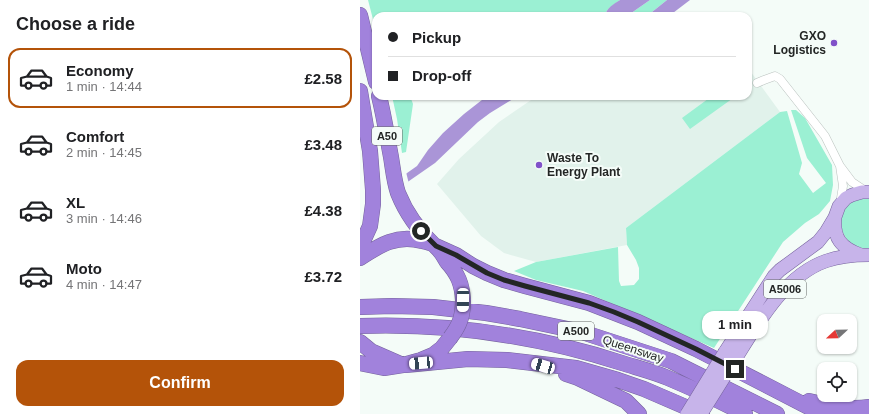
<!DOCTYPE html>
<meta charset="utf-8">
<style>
:root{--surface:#fff;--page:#f2f2f2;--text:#202124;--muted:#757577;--line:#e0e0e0;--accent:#b45309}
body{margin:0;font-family:Arial,sans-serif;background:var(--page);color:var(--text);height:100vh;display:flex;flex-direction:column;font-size:15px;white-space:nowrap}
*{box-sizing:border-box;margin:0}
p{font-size:13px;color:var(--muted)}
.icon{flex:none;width:22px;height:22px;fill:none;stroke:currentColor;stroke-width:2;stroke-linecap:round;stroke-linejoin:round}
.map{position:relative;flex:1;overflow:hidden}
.sheet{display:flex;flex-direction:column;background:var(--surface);width:360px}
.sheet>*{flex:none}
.hud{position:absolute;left:12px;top:12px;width:380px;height:88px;border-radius:12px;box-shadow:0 1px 3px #0004;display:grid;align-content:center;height:88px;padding:0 16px;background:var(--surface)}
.needle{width:26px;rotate:248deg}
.buttons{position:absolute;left:457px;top:314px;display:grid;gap:8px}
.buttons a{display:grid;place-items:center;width:40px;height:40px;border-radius:8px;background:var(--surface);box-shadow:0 1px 3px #0004;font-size:20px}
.end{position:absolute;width:18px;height:18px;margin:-9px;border:5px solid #232625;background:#fff;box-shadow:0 0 0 2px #fff}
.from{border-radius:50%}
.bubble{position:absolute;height:28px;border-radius:12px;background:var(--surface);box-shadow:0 1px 3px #0004;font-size:13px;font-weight:700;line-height:28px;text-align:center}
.car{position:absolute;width:12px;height:24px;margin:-12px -6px;border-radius:5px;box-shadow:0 0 3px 1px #0007;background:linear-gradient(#fff 24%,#345 0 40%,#fff 0 76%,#345 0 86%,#fff 0)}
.hud b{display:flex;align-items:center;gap:14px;height:38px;font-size:15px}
.hud b+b{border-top:1px solid var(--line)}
.hud i{width:10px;height:10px;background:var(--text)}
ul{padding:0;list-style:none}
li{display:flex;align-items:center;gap:12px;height:60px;margin:0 8px 6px;padding:0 8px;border:2px solid transparent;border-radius:12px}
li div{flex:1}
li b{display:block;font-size:15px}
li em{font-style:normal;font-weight:700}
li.selected{border-color:var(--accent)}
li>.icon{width:36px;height:36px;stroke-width:1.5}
h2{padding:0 16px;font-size:18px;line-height:48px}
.action{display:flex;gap:8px;margin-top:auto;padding:8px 16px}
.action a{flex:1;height:46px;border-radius:12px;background:var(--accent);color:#fff;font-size:16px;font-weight:700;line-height:46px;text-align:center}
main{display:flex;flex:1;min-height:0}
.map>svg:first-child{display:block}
.built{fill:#e1f2eb}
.green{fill:#9bf0d3}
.water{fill:#aa95d7}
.pier{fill:#f4fcf8}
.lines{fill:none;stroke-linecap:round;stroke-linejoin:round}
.street-casing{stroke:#bac2bf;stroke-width:9}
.primary-casing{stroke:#75629c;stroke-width:14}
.highway-casing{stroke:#75629c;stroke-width:16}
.street{stroke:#fff;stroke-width:8}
.primary{stroke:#c7b4ea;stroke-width:13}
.highway{stroke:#a182dc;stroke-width:15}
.primary-bridge-casing{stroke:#75629c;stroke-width:14;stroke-linecap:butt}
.highway-bridge-casing{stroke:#75629c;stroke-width:16;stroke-linecap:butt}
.primary-bridge{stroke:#c7b4ea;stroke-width:13}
.highway-bridge{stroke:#a182dc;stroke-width:15}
.route{stroke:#232625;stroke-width:5}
.poi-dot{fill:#8051c9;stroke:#f4fcf8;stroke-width:1.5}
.labels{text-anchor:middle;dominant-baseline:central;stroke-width:4;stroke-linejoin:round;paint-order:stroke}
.shield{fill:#f4fcf8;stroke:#626664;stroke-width:1}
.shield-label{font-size:11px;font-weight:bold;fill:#232625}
.poi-label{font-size:12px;font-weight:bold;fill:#232625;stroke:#f4fcf8;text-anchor:end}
.street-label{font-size:12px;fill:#232625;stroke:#f4fcf8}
</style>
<main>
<section class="sheet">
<h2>Choose a ride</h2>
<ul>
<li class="selected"><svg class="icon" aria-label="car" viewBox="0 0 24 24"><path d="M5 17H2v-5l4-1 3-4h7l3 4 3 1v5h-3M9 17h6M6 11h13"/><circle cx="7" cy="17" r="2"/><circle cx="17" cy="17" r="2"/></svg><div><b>Economy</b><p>1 min · 14:44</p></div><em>£2.58</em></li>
<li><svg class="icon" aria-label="car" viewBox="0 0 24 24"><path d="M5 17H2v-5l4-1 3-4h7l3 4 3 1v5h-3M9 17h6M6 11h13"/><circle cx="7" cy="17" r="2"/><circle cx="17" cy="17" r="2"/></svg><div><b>Comfort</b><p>2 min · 14:45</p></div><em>£3.48</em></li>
<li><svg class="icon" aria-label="car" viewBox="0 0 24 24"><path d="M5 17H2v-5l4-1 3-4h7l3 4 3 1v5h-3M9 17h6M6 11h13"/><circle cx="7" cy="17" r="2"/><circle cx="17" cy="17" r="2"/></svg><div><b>XL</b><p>3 min · 14:46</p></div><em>£4.38</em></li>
<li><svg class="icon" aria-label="car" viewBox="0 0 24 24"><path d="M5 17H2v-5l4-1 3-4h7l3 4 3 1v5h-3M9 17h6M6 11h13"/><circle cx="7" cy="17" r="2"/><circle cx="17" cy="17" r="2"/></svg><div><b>Moto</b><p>4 min · 14:47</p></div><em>£3.72</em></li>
</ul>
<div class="action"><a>Confirm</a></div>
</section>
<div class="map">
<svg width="509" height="414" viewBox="0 0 509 414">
<rect width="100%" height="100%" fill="#f4fcf8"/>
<path class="built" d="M388 68 420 112 266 228 267 245 176 262 144 253 121 236 77 184 99 159 139 122 177 96H388Z"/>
<path class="green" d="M8 0H260C254 5 246 8 245 16H16V31Z
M290 0H307L287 16H267Z
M32 96H50L53 104 46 152 42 153 37 119Z
M352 96H376L330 129 322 118Z
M431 110H436L445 118 472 165 473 185 470 201 459 214 445 223 423 242 354 348 223 291 176 280 154 271 176 262 258 247 259 281 261 286 274 285 279 279V268L276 260 267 245 266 228 420 112 427 111 442 163 439 174 453 193 466 183 447 158Z
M503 198H509V248L508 249C504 248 499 248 496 246 477 237 476 210 494 201 497 199 500 199 503 198Z"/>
<path class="water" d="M260 0H290L267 16H245C246 8 254 4 260 0Z
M307 0H330L309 16H287Z
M127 96H158L130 113 118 122 75 163 0 215V206L57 166 68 150 83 133 104 114Z"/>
<path class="pier" d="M46 172 49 184 0 217V204Z"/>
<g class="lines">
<defs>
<path id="street" d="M397 83 404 80 415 76 420 79 465 136 480 166
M480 204 483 186 480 166 492 182 507 192"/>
<path id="primary" d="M475 217C473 238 481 248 501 255
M365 352 414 276 420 270 458 242 466 232 475 217 479 206 486 198 492 195 502 192H509
M376 358C398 323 425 275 466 261 480 256 495 255 509 255"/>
<path id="highway" d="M0 15 16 82
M0 91 10 151 13 190V204L10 226 0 248
M19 96C24 116 27 136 31 157 33 169 34 181 38 193 46 213 59 231 75 246
M76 246 96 255 113 266 127 273 144 280 165 286 229 303 278 322 336 349 462 414
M0 258C20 245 37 234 62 241 67 242 73 243 76 247 81 251 84 257 87 262 98 274 102 284 103 300
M0 307 32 306 73 307 126 313 160 319 222 332 311 361 417 414
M0 326C89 323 178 336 262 363 278 368 294 372 308 378 334 389 360 401 385 414
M0 342 11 351 43 365 61 360 73 355 82 348 90 338
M0 363 24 368 43 365
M46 365 108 359 147 360 216 368 258 380 284 389 342 414
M206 374 218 378 266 401 279 414
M449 401C469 406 488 410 509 407"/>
</defs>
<use href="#street" class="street-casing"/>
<use href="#primary" class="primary-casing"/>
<use href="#highway" class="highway-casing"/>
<use href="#street" class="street"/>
<use href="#primary" class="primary"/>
<use href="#highway" class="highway"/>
<defs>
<path id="primary-bridge" d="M327 414 365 352
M341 414 376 358"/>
<path id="highway-bridge" d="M90 338C100 325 103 316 103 300"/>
</defs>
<use href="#primary-bridge" class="primary-bridge-casing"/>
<use href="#highway-bridge" class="highway-bridge-casing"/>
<use href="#primary-bridge" class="primary-bridge"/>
<use href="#highway-bridge" class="highway-bridge"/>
</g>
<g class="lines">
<path class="route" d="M61 231 76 246 96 255 127 273 144 280 165 286 229 303 254 312 278 322 336 349 375 369"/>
</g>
<g class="poi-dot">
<circle cx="474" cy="43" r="4"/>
<circle cx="179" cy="165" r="4"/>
</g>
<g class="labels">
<g class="shield">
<rect x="12" y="127" width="30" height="18" rx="3"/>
<rect x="404" y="280" width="42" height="18" rx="3"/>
<rect x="198" y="322" width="36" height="18" rx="3"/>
</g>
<g class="shield-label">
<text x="27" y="136">A50</text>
<text x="425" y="289">A5006</text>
<text x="216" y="331">A500</text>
</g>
<g class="poi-label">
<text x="466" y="36">GXO<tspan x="466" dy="14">Logistics</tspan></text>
<text x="187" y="158" text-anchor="start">Waste To<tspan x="187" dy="14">Energy Plant</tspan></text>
</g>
<g class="street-label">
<text transform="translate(273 349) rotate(18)">Queensway</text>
</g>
</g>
</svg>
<div class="buttons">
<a><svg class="needle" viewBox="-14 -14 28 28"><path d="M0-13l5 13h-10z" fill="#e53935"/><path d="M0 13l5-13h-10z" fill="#757577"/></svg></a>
<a><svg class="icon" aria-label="locate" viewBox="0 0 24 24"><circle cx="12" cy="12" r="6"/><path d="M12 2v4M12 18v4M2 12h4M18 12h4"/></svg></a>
</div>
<i class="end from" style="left:61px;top:231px"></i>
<i class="end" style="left:375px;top:369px"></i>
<div class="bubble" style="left:342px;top:311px;width:66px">1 min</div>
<i class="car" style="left:103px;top:300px;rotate:181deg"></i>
<i class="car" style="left:61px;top:363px;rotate:265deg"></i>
<i class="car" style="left:183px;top:366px;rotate:286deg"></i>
<div class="hud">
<b><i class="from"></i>Pickup</b>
<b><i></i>Drop-off</b>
</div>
</div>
</main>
